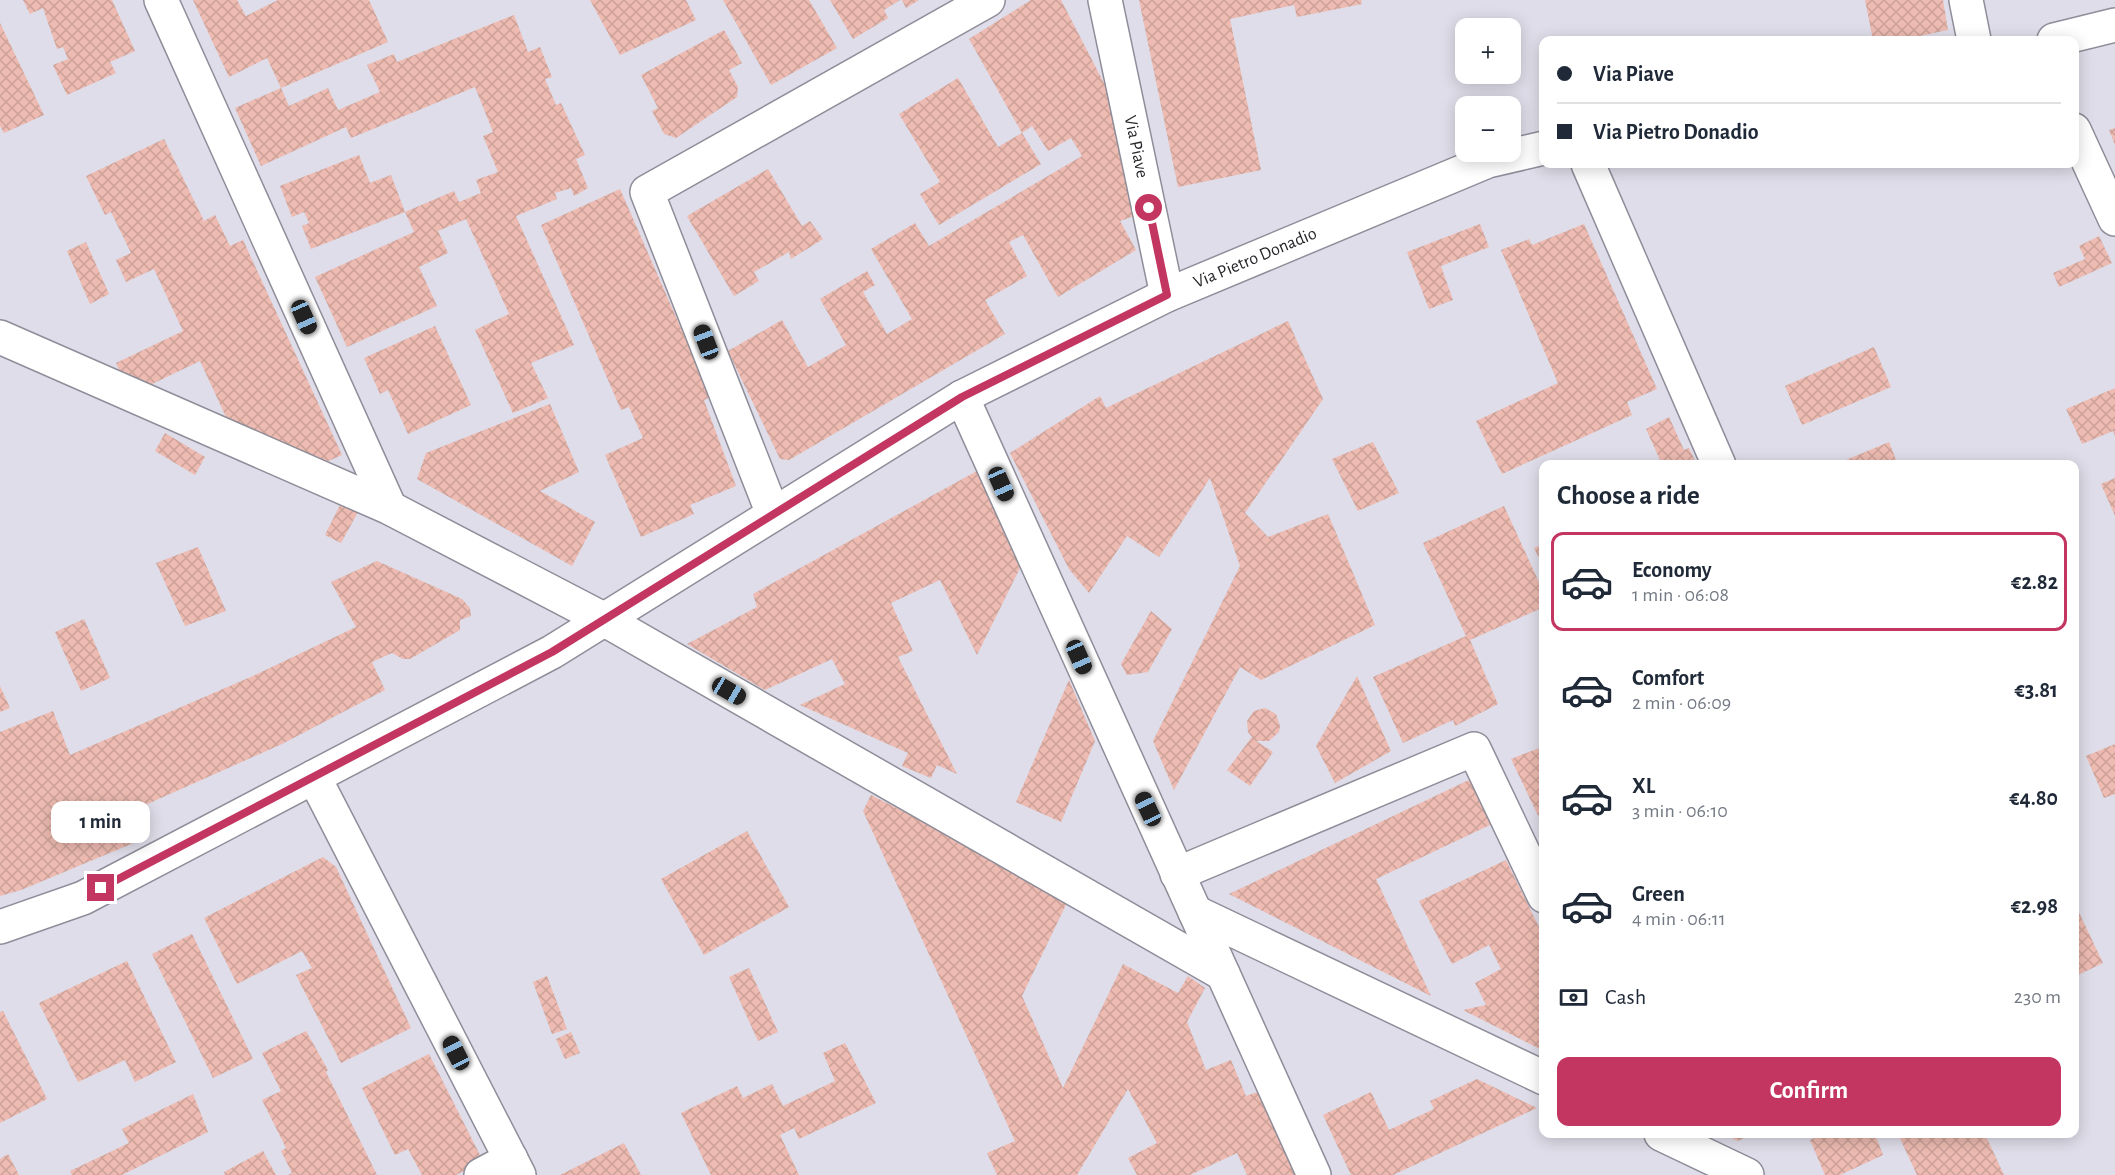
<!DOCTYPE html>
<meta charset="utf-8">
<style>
:root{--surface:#fff;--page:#f2f2f3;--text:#1f2937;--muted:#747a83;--line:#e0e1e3;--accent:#c43662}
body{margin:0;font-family:"Alegreya Sans",sans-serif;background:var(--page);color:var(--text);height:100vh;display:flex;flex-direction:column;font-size:22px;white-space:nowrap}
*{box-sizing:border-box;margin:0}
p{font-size:20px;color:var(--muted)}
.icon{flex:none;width:33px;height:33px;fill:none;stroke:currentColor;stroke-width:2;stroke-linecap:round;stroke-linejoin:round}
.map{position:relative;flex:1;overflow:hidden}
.panel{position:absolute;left:1539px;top:460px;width:540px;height:678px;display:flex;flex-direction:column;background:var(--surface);border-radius:12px;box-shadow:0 3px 15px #0003}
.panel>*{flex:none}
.hud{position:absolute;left:1539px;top:36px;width:540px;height:132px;border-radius:12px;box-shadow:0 3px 15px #0003;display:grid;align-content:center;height:132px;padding:0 18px;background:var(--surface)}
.tools{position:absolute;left:1455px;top:18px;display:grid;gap:12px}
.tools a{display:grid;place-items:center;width:66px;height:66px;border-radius:12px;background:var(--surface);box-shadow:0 3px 15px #0003;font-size:30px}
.end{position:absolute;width:27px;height:27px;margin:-14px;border:8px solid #c43662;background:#fff;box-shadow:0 0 0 3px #fff}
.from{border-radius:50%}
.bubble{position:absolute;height:42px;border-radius:12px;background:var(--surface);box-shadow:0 3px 15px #0003;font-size:20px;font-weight:700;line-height:42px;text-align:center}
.car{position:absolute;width:18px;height:36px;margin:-18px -9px;border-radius:8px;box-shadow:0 0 4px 2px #0007;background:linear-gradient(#222 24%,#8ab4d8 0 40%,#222 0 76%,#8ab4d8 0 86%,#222 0)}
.hud b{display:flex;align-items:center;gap:21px;height:57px;font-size:22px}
.hud b+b{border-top:2px solid var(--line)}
.hud i{width:15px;height:15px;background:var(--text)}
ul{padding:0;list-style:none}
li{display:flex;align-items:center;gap:18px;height:99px;margin:0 12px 9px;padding:0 6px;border:3px solid transparent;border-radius:12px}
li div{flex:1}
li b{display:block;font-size:22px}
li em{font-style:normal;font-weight:700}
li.on{border-color:var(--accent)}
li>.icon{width:54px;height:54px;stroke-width:1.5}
h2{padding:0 18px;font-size:27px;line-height:72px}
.pay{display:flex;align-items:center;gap:15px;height:66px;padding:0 18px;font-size:22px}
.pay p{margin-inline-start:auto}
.primary-button{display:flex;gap:12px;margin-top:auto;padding:12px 18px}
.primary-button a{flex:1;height:69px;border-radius:12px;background:var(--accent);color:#fff;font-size:24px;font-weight:700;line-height:69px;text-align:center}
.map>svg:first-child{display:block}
.building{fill:url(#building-cross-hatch)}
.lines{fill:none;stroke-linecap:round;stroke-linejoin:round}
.street-casing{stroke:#8e8d99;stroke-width:36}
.secondary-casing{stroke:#8e8d99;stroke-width:36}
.street{stroke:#fff;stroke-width:33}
.secondary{stroke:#fff;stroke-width:33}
.route{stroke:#c43662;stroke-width:8}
.labels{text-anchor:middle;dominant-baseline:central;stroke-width:4.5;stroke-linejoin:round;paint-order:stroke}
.street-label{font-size:18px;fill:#252529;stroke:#dedde9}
</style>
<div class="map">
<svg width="2115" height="1175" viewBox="0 0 2115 1175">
<defs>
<pattern id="building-cross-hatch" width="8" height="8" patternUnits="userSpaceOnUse" patternTransform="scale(1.5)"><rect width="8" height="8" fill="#edbbb1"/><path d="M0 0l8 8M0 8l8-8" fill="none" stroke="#cba198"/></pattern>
</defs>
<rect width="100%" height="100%" fill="#dedde9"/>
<path class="building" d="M23 0H112L135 51 110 62 116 73 67 95 53 65 68 59 63 47 57 49 43 8 30 14Z
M193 0H237L246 16 278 0H369L388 42 281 88 267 58 229 77Z
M590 0H686L696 20 620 55Z
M723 0H809L837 48 771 85Z
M830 0H900L884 10 888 18 853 39Z
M902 0H919L906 8Z
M1031 0H1061L1121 116 1113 120 1134 216 1120 221 1136 250 1058 297 1023 235 1009 242 1027 276 985 300 1005 334 789 460 780 459 728 351 782 320 808 367 846 345 820 299 867 271 875 285 863 292 887 334 912 319 871 249 915 223 929 246 1082 156 1071 138 1048 151 1032 126 1022 133 1041 164 939 225 920 194 940 182 899 114 958 78 998 147 1022 133 969 39Z
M1139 0H1361L1362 4 1297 17 1294 5 1230 19 1261 170 1178 187Z
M1865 0H1943L1948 30 1901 40H1873Z
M514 15 528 52 540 47 552 77 545 79 556 105 561 103 585 155 576 159 588 188 574 196 571 188 555 193 557 199 516 216 574 345 531 363 548 398 513 413 475 330 509 314 466 219 438 231 448 253 419 267 437 306 347 347 315 277 414 232 405 212 454 191 459 202 481 193 476 180 498 172 483 136 493 132 475 87 351 138 346 127 261 166 235 108 281 88 289 106 328 88 338 110 380 92 367 65 394 54 397 62Z
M0 23 44 115 4 133 0 126Z
M724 30 742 63 729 70 738 87 737 97 676 138 664 134 652 111 658 108 641 75Z
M2115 128V145L2109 130Z
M164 139 204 221 215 215 230 246 243 240 342 455 317 466 232 430 200 361 148 386 121 374 116 363 183 331 154 269 126 282 116 260 131 253 111 212 105 215 86 176Z
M359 155 370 183 391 175 405 212 311 249 302 226 309 223 304 212 292 217 280 186Z
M768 169 802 226 810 221 823 239 791 259 789 252 754 272 759 281 734 296 687 216Z
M620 189 711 397 704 400 736 486 690 505 694 514 641 537 605 455 643 438 629 407 621 410 541 225Z
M1480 224 1489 247 1441 266 1453 300 1429 309 1407 252Z
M1584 224 1657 389 1627 402 1632 415 1502 474 1476 421 1558 383 1501 250 1529 239 1532 245Z
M2099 236 2112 263 2059 287 2053 273 2085 259 2079 246Z
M86 242 109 294 90 304 67 251Z
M1288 321 1323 399 1245 513 1268 537 1328 514 1375 625 1261 680 1240 667 1174 790 1153 741 1240 566 1210 478 1159 557 1127 536 1089 593 1069 569 1010 453 1100 396 1106 408Z
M435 326 471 405 408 434 388 390 380 394 364 358Z
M1874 347 1891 387 1802 425 1785 386Z
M2115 388V436L2113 431 2082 444 2066 409Z
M550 404 579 472 540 491 595 522 572 566 417 479 426 453Z
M1669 417 1684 450 1689 448 1697 465H1649L1660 460 1646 429Z
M165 433 205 457 195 475 155 451Z
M1373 442 1399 493 1358 511 1332 459Z
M1889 442 1898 465H1834Z
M977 471 1020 568 977 655 940 580 891 603 913 651 898 657 957 774 937 765 931 778 902 766 908 753 800 705 845 684 832 659 765 690 687 644 757 607 753 594Z
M2115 478V516L2101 484Z
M340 505 358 512 341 543 325 535Z
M1504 506 1544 593V607L1470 640 1498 704 1455 726 1453 720 1403 743 1373 677 1466 636 1423 543Z
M1544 544V568L1534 548Z
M198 547 226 611 185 626 156 563Z
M377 561 462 599 470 608 471 616 460 620V630L410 659H403L392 653 372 662 385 690 282 744 125 814 130 820 136 842 21 890 0 896V732L53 711 70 755 253 676 356 627 331 582Z
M1151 611 1172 629 1148 672 1127 675 1121 664Z
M84 619 110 678 81 691 55 632Z
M1357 676 1391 751 1335 783 1316 746Z
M1069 680 1095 741 1061 822 1016 802Z
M0 686 10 708 0 712Z
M1265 708 1276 714 1280 726 1279 732 1269 741H1256L1273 752 1250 786 1227 770 1252 737 1248 732 1247 721 1254 711Z
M2115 744V794L2104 798 2086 756Z
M1544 746V828L1511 759Z
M1471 779 1492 824 1376 879 1431 996 1229 894Z
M871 795 1034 877 1075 886 1022 996 1063 1088 1123 964 1178 993 1188 976 1205 988 1187 1022 1206 1070 1231 1060 1246 1096 1266 1089 1306 1175H1247L1237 1153 1190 1175H1137L1128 1158 1157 1143 1128 1089 1077 1175H997L987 1153 1015 1141 863 811Z
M747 831 789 907 704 955 661 879Z
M323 857 336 867 411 1028 341 1063 296 975 312 968 302 951 237 984 204 918Z
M1506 860 1544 937V1051L1463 1010 1486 1005 1475 983 1501 969 1489 945 1452 964 1419 901Z
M2074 902 2103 963 2074 977Z
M192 934 253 1059 213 1078 152 954Z
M127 961 176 1062 135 1082 125 1060 78 1082 39 1003Z
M749 968 778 1032 758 1041 729 977Z
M547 976 567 1029 552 1034 533 982Z
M3 1011 47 1099 0 1123V1012Z
M306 1031 328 1070 326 1072 377 1175H288L292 1173 281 1151 286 1148 262 1100 281 1091 262 1053Z
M571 1032 580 1053 565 1059 556 1039Z
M845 1043 876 1103 799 1139 794 1128 780 1135 799 1175H711L681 1113 737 1086 743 1098 772 1084 783 1106 835 1081 823 1053Z
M429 1054 483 1161 456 1175H422L408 1149 395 1155 362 1088Z
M1477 1079 1537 1108 1393 1175H1351L1323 1115 1371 1092 1389 1130 1434 1109 1430 1101Z
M193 1094 208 1132 122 1175H72L70 1171 129 1143 122 1129Z
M1723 1134H1752L1738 1141Z
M1824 1134H1875L1883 1155 1840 1175H1825L1810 1140Z
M1898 1134H1985L2004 1175H1917Z
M624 1143 641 1175H560Z
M263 1151 276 1175H225L224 1172Z
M8 1154 19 1175H0V1159Z"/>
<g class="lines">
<defs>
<g id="street">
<path d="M161 0 390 508"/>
<path id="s1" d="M1105 0 1167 295"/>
<path d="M1966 0 1974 40"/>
<path d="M2074 130 2115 219"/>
<path d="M1588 164 1719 465"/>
<path d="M0 337 390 508 605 620 1223 974"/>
<path d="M962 397 1314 1175"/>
<path d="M773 514 647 192 988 0"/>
<path d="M314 777 519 1175"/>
<path d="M1177 874 1474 749 1544 896"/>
<path d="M1195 912 1544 1078"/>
<path d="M1661 1134 1747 1175"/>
<path d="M481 1175 511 1159"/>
</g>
<g id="secondary">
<path d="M2054 40 2115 25"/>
<path id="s2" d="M0 927 83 898 552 652 962 397 1167 295 1488 161 1544 148"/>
</g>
</defs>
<use href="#street" class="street-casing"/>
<use href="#secondary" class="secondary-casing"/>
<use href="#street" class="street"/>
<use href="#secondary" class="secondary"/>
</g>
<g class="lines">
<path class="route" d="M101 888 552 652 962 397 1167 295 1149 208"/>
</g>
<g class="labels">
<g class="street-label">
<text stroke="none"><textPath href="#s1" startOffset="150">Via Piave</textPath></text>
<text stroke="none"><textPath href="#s2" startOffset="1425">Via Pietro Donadio</textPath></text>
</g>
</g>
</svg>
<div class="tools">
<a>+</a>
<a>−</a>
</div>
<i class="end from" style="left:1149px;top:208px"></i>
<i class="end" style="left:101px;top:888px"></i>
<div class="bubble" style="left:51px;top:801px;width:99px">1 min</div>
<i class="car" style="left:304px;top:317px;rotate:156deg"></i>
<i class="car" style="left:706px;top:342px;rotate:339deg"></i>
<i class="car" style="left:1001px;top:484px;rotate:156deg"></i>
<i class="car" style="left:1079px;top:657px;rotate:156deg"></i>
<i class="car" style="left:729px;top:691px;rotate:120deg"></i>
<i class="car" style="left:1148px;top:809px;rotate:335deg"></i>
<i class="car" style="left:456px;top:1053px;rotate:333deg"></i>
<div class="hud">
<b><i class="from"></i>Via Piave</b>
<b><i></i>Via Pietro Donadio</b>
</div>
<section class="panel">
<h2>Choose a ride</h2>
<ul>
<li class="on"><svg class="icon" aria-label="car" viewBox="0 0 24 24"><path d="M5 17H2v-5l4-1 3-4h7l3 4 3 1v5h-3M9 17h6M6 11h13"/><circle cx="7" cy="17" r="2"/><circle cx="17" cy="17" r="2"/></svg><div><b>Economy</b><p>1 min · 06:08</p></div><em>€2.82</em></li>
<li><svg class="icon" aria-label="car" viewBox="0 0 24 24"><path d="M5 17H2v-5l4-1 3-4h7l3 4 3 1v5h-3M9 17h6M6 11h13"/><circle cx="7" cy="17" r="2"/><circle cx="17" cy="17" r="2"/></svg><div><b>Comfort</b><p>2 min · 06:09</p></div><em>€3.81</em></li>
<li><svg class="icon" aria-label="car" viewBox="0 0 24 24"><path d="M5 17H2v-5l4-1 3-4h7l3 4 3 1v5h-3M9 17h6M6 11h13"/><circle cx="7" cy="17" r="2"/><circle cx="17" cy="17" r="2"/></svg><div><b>XL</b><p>3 min · 06:10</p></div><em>€4.80</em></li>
<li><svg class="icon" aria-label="car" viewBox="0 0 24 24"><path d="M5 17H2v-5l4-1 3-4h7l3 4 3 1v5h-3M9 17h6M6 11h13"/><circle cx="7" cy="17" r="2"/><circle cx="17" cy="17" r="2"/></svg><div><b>Green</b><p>4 min · 06:11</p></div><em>€2.98</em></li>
</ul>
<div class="pay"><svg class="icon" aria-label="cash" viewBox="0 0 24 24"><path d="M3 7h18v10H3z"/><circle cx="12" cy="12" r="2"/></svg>Cash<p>230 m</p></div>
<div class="primary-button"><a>Confirm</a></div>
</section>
</div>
